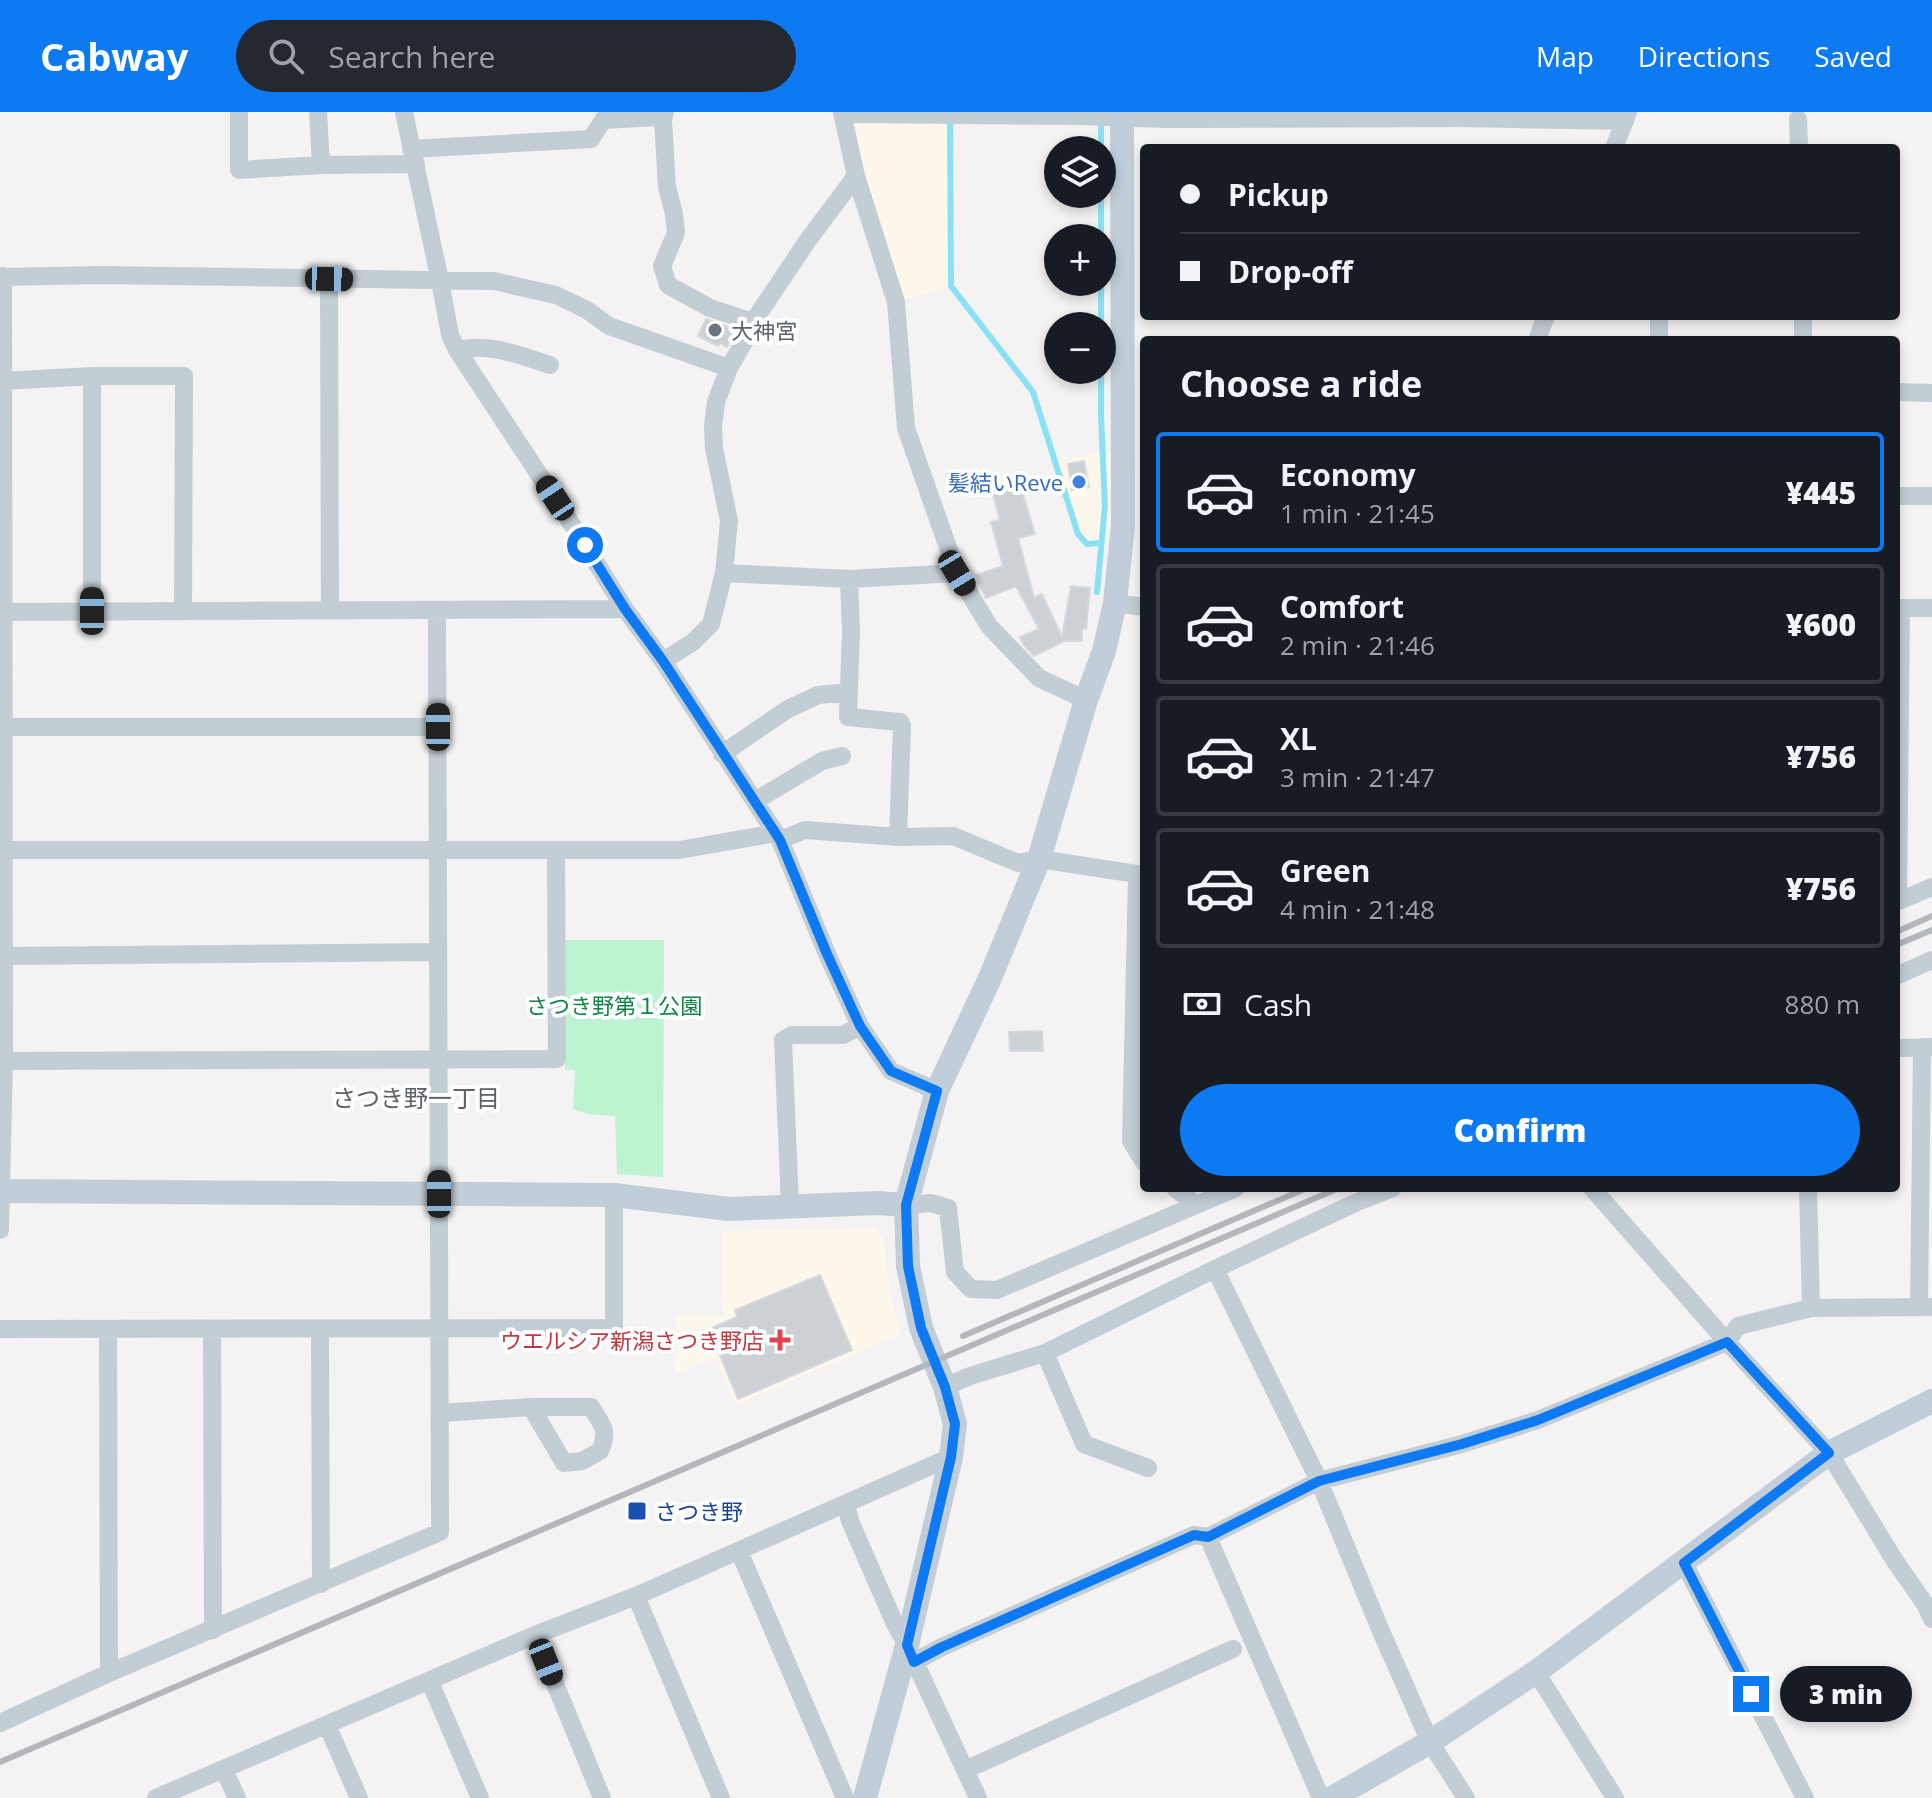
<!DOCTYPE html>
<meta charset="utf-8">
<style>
:root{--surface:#171b24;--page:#242831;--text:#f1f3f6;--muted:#9ea1a6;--line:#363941;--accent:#0d7af3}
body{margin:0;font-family:"Open Sans","Noto Sans JP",sans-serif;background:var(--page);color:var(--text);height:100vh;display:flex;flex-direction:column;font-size:30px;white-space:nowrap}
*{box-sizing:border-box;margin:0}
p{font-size:26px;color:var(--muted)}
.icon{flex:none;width:44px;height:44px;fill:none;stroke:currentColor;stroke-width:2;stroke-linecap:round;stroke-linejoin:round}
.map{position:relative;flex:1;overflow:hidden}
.drawer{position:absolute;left:1140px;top:224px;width:760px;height:856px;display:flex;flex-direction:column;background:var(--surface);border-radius:8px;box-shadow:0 4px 12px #0003}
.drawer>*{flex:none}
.hud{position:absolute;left:1140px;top:32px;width:760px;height:176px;border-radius:8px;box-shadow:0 4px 12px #0003;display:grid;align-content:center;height:176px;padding:0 40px;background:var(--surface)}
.controls{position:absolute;left:1044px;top:24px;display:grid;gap:16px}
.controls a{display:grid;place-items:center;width:72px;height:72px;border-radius:50%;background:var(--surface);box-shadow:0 4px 12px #0003;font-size:40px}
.end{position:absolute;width:36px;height:36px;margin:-18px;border:10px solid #0d7af3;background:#fff;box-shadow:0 0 0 4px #fff}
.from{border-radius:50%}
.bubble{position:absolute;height:56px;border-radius:28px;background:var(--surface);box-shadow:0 4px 12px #0003;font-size:26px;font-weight:800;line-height:56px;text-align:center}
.car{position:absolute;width:24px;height:48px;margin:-24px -12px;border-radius:10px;box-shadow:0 0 6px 2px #0007;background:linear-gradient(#222 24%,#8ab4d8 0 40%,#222 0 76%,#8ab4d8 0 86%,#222 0)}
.hud b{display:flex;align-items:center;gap:28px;height:76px;font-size:30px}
.hud b+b{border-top:2px solid var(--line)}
.hud i{width:20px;height:20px;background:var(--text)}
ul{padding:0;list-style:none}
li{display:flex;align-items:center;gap:24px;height:120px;margin:0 16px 12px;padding:0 24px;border:4px solid var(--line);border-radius:8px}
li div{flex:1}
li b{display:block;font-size:30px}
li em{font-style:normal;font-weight:800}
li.on{border-color:var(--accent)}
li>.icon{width:72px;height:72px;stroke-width:1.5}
h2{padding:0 40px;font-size:36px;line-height:96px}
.pay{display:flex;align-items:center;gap:20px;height:88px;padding:0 40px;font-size:30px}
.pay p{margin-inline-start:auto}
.primary-button{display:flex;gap:16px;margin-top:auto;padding:16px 40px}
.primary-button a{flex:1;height:92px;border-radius:48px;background:var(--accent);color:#fff;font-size:32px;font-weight:800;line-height:92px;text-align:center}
header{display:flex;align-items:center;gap:48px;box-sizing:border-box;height:112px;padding:0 40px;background:var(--accent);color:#fff}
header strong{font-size:38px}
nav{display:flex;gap:44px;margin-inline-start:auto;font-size:28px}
.search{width:560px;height:72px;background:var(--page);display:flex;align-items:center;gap:20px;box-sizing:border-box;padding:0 28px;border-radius:44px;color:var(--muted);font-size:30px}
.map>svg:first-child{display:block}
.commercial{fill:#fef8ec}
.green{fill:#bef3d1}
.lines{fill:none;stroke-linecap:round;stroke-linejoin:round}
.stream{stroke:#89e1f3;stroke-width:6}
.building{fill:#cdd1d6;stroke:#d5d8dd;stroke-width:2}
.street{stroke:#c2cdd4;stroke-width:18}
.secondary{stroke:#c1ced9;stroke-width:24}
.rail{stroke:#b3b7bc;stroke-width:6}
.route{stroke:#0d7af3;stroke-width:10}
.worship-dot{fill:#6b7280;stroke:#fff;stroke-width:3}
.shop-dot{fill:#3f7fe0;stroke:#fff;stroke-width:3}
.health-dot{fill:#e0444e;stroke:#fff;stroke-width:3}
.transit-dot{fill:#1a4fb4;stroke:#fff;stroke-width:3}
.labels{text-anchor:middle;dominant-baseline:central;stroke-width:8;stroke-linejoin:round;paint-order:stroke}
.worship-label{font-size:22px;fill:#5b616d;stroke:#fff;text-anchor:start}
.shop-label{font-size:22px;fill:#366cbe;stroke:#fff;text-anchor:end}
.park-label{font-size:22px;fill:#118446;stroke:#fff}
.health-label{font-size:22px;fill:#be3a42;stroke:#fff;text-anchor:end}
.transit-label{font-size:22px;fill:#164399;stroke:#fff;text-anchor:start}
.neighbourhood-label{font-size:24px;fill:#5d6267;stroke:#fff}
</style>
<header>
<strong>Cabway</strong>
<div class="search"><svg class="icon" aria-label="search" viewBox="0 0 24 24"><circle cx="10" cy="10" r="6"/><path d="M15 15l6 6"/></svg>Search here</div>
<nav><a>Map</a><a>Directions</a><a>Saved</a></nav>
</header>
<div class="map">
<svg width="1932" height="1686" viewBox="0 0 1932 1686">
<rect width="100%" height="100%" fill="#f4f2f2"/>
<path class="commercial" d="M858 8 950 10 951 174 896 190 860 52 852 12Z
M1111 339 1109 429 1087 432 1078 422 1055 349Z
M874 1117 883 1127 893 1196 901 1222 736 1292 717 1245 675 1263 676 1203H723L721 1119Z"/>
<path class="green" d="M564 828H664L663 1065 617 1062 615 1004 587 1002 573 997 575 958H565Z"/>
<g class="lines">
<path class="stream" d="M950 10 951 174 1033 280 1078 422 1087 432 1101 431
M1101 15V38
M1101 82V126
M1101 170V214
M1097 480 1105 394 1101 304V258"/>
</g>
<path class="building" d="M706 207 729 215 728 217 731 219 730 230 727 235 720 231 718 234 698 224Z
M1084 349 1089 375 1072 378 1068 352Z
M1021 376 1035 422 1018 426 1034 486 1042 482 1062 525 1071 474 1090 476 1086 517H1082V529H1064L1034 544 1023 532 1020 525 1039 517 1016 474 986 486 976 463 1003 454 991 410 1000 408 993 382Z
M1042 919 1043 939H1010L1009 920Z
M820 1163 852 1238 738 1287 709 1217 737 1205 735 1198Z"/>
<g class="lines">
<path class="street" d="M239 0V58L321 53 416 52
M318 0 321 53
M404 0 440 169 450 223 457 238 571 411 625 497 663 549 780 728 827 842 860 914 891 959 937 979
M665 0 663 8 667 75 674 102 676 121 662 154 668 173 710 196 753 210
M842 0 856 64 896 190 906 316 957 461 989 514 1039 566 1086 588
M843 2 1080 4 1167 7 1462 6 1625 9
M1798 7 1799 36
M1614 36 1628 0
M411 37 591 27 603 8 658 5 663 8
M0 165 101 163 494 169 556 183 587 198 609 214 729 256
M329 167 330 498
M1803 204V228
M1537 228 1546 204
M1659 228V204
M457 238C487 230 522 244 550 253
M3 269 92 264H184L183 498
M1896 280 1932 281
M1896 384H1932
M724 461 849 467 957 461
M849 467 851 519 848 605 900 610 902 614 898 725
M1115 491 1144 495
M1896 496H1932
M92 499V264
M5 500 625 497
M663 549 693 530 711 512 724 461 729 409 714 336 713 314 716 290 729 256 751 218 753 210 808 128 856 64
M0 615H438
M722 642 788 597 818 583 849 580
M755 689 822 649 842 644
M780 728 805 718 898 725 953 724 1018 751 1039 747 1137 762 1131 1029 1144 1050
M556 738H679L776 721
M1898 789 1901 496
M1896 790 1932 775
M4 844 438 840
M1896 864 1932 848
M1896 936 1932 935
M0 949 557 947 556 738H3
M1175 1076 1196 1093
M1592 1076 1727 1230 1829 1341 1895 1449 1925 1492 1932 1507
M1808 1076 1811 1196
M790 1093 783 928 792 923H843L860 914
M906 1093 931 1091 948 1096 955 1160 971 1177 997 1178 1236 1076
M0 1118 4 949 3 164
M1215 1157 1319 1369 1380 1517 1430 1630 1466 1686
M1919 1195 1922 935
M0 1217 614 1216V1083
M108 1217 109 1561
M212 1217 213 1518
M320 1217 321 1472
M1045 1241 1084 1332 1148 1356
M945 1275 970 1264 1045 1241 1215 1157 1355 1091 1393 1076
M440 1301 531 1295H591C603 1314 609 1318 600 1339L582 1349 564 1351 531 1295
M846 1391 850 1409 895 1512 907 1533 978 1686
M1208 1425 1319 1369 1462 1332 1538 1308 1727 1230 1738 1214 1811 1196 1932 1195
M739 1439 845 1686
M1684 1451 1805 1686
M636 1484 721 1686
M535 1523 602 1686
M914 1550 942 1535 1194 1423 1208 1425 1321 1686
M1536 1560 1615 1686
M430 1570 480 1686
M0 1611 109 1561 440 1420 437 498
M327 1613 359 1686
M224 1658 237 1686
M965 1658 1233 1537
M156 1686 535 1523 636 1484 951 1345"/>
<path class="secondary" d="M0 1079 614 1083 729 1097 877 1091 906 1093
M865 1686 907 1533 951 1345 955 1312 945 1275 921 1216 908 1154 906 1093 937 979 990 866 1039 747 1086 588 1104 539 1115 491 1123 413 1122 0
M1332 1686 1430 1630 1536 1560 1829 1341 1932 1289"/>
<path class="rail" d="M1896 820 1932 804
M1896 833 1932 818
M963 1224 1307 1076
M0 1650 1339 1076"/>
</g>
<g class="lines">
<path class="route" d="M585 433 625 497 663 549 780 728 827 842 860 914 891 959 937 979 906 1093 908 1154 921 1216 945 1275 955 1312 951 1345 907 1533 914 1550 942 1535 1194 1423 1208 1425 1319 1369 1462 1332 1538 1308 1727 1230 1829 1341 1684 1451 1751 1582"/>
</g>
<circle class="worship-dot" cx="715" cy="218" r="8"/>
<circle class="shop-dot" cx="1079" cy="370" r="8"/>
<path class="health-dot" d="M776 1216h8v8h8v8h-8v8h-8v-8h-8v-8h8z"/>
<rect class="transit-dot" x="627" y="1389" width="20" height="20" rx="4"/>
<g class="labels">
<g class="worship-label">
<text x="731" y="218">大神宮</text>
</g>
<g class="shop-label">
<text x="1063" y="370">髪結いReve</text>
</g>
<g class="park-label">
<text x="614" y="893">さつき野第１公園</text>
</g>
<g class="health-label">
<text x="764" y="1228">ウエルシア新潟さつき野店</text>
</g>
<g class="transit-label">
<text x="655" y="1399">さつき野</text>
</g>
<g class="neighbourhood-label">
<text x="416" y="985">さつき野一丁目</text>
</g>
</g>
</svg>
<div class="controls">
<a><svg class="icon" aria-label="layers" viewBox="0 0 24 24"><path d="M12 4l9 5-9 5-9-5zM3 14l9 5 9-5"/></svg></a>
<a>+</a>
<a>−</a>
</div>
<i class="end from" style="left:585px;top:433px"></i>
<i class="end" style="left:1751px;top:1582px"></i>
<div class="bubble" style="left:1780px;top:1554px;width:132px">3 min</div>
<i class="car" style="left:329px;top:167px;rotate:91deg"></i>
<i class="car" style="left:555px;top:386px;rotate:327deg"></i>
<i class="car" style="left:957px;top:461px;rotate:149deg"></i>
<i class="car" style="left:92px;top:499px;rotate:0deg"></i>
<i class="car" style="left:438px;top:615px;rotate:0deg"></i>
<i class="car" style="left:439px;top:1082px;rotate:0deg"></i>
<i class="car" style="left:546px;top:1550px;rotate:158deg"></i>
<div class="hud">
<b><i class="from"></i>Pickup</b>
<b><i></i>Drop-off</b>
</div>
<section class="drawer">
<h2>Choose a ride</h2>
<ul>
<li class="on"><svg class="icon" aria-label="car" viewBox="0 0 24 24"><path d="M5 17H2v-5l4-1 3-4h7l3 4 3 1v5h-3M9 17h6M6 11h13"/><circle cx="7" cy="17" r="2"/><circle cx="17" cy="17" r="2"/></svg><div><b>Economy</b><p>1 min · 21:45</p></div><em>¥445</em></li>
<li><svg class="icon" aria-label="car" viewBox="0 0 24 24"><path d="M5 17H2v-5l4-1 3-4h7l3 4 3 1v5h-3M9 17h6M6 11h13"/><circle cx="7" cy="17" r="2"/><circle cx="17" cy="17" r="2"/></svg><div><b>Comfort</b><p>2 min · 21:46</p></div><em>¥600</em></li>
<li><svg class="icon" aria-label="car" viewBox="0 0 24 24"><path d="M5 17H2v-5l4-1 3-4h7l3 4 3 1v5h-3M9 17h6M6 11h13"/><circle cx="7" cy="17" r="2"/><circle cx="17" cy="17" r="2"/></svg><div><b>XL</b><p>3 min · 21:47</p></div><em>¥756</em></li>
<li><svg class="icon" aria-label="car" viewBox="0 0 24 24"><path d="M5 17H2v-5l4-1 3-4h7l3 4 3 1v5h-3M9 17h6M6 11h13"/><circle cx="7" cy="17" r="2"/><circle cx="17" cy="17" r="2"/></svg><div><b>Green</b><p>4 min · 21:48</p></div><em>¥756</em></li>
</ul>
<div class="pay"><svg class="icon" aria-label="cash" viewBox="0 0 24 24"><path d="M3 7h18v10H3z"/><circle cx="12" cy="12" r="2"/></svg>Cash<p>880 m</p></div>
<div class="primary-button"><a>Confirm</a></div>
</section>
</div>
